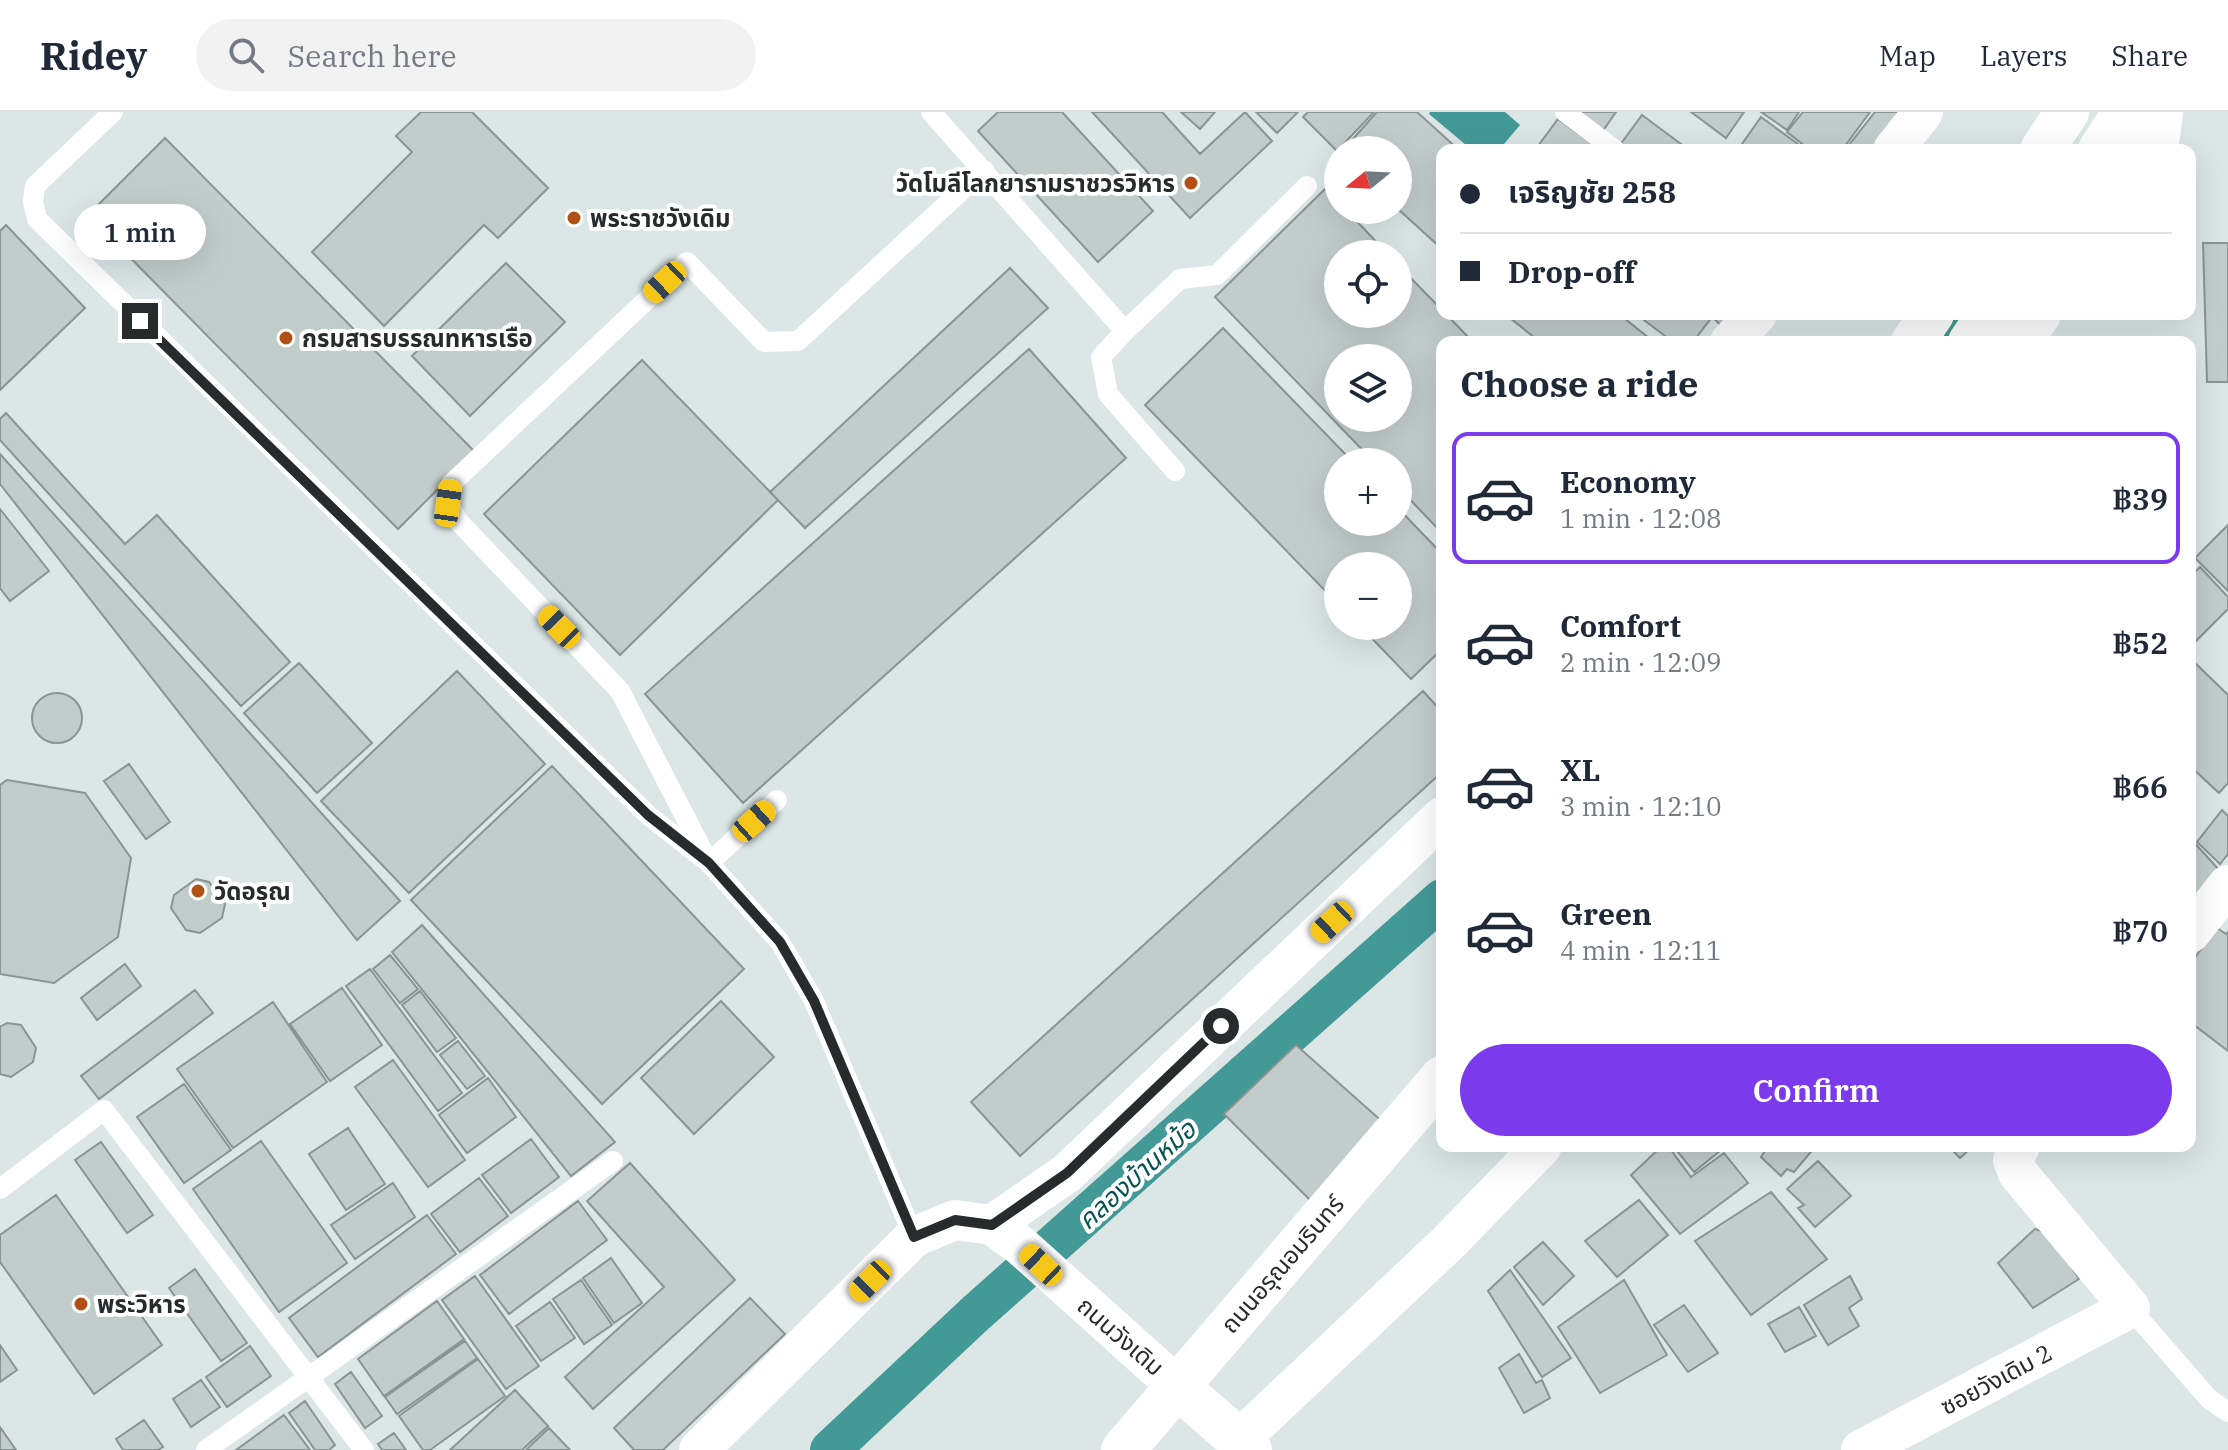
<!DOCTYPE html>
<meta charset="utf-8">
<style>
:root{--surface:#fff;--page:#f2f2f3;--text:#1f2937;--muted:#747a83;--line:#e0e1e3;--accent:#7c3aed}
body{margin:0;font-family:"IBM Plex Serif","Noto Sans Thai",serif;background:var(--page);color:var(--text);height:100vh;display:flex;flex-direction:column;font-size:30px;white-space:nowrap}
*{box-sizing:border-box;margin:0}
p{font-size:26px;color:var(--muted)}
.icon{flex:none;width:44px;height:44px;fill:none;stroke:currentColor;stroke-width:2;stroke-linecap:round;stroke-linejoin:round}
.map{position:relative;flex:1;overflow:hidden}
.drawer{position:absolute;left:1436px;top:224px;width:760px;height:816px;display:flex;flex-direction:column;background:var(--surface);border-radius:16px;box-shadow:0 8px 32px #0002}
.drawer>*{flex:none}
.banner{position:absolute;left:1436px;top:32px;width:760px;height:176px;border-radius:16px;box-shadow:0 8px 32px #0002;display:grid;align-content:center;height:176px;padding:0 24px;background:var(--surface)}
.needle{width:52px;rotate:252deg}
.fabs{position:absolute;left:1324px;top:24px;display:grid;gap:16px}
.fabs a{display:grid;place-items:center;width:88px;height:88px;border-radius:50%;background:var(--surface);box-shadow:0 8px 32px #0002;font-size:40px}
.end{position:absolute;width:36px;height:36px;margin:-18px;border:10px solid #272b2b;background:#fff;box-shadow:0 0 0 4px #fff}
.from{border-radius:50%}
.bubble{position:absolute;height:56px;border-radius:28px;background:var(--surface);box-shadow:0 8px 32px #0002;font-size:26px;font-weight:600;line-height:56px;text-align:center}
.car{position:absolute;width:24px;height:48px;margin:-24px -12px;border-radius:10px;box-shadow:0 0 6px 2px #0007;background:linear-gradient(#f5c518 24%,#345 0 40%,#f5c518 0 76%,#345 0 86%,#f5c518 0)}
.banner b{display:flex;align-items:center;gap:28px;height:76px;font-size:30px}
.banner b+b{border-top:2px solid var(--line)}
.banner i{width:20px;height:20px;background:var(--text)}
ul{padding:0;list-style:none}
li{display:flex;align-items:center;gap:24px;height:132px;margin:0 16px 12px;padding:0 8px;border:4px solid transparent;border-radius:16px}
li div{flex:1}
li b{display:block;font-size:30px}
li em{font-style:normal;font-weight:600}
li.selected{border-color:var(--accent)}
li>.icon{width:72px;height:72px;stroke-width:1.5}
h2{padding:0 24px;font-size:36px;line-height:96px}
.primary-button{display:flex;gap:16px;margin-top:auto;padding:16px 24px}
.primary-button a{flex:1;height:92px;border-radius:48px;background:var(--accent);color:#fff;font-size:32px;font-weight:600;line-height:92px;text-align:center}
header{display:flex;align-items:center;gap:48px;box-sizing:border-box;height:112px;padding:0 40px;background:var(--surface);border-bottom:2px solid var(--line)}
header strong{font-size:38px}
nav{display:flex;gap:44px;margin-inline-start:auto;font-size:28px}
.search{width:560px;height:72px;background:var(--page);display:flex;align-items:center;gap:20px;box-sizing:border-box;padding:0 28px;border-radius:44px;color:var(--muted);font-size:30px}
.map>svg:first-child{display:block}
.water{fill:#439996}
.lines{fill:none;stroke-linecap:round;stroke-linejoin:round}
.canal{stroke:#439996;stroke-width:40}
.building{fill:#c2cccb;stroke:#8a9493;stroke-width:2;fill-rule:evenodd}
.service{stroke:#fff;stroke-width:20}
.minor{stroke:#fff;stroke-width:40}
.tertiary{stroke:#fff;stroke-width:44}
.secondary{stroke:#fff;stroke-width:44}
.route{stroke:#272b2b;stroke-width:10}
.poi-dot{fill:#b14f14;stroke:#fff;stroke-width:3}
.labels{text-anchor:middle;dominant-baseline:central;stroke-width:8;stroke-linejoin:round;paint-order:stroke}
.poi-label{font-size:24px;font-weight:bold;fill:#272b2b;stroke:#fff;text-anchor:start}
.street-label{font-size:24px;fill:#272b2b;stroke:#fff}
.water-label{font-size:26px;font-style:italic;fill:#065552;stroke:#fff}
</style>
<header>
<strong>Ridey</strong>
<div class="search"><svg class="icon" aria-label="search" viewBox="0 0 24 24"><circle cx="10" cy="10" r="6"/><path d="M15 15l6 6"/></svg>Search here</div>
<nav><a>Map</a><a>Layers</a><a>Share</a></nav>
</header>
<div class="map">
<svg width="2228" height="1338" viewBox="0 0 2228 1338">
<rect width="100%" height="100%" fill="#dce6e6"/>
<path class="water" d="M1430 0H1505L1520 13 1499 38H1472L1429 2Z"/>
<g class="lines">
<path class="canal" d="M1941 230 1960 202
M830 1338 976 1201 1442 787"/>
</g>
<path class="building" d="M421 0H472L548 76 498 126 484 113 384 214 312 140 412 40 396 24Z
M998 0H1062L1153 99 1098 150 978 19Z
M1092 0H1162L1200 42 1245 0 1272 29 1190 106Z
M1181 0H1215L1200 17Z
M1256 0H1298L1277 21Z
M1308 0H1374L1337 39 1303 5Z
M1377 0H1417L1459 38H1442V137L1398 97V38H1343Z
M1574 0H1616L1602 20Z
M1691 0H1744L1726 26Z
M1761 0H1799L1787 18Z
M1803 0H1870L1842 38H1810L1787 20Z
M1875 0H1912L1882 38H1845Z
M1642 3 1689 38H1627L1620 33Z
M1761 5 1806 38H1743L1740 35Z
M1558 7 1600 38H1535Z
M165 26 475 340 398 417 88 103Z
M1325 77 1338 90V98H1346L1388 142H1338V202H1398V153L1442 198V202H1446L1473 230H1442V421L1398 375V350H1374L1215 185ZM1338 246H1398V306H1338Z
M6 113 85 196 0 278V119Z
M2203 131H2228V270H2207Z
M506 151 565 210 470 304 412 244Z
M1010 156 1048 196 805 416 770 380Z
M1505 202H1619L1654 230H1540Z
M1636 202H1733L1723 215 1712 205 1693 230H1673Z
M1223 216 1353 350H1338V410H1398V396L1442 442V537L1411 567 1360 514H1398V454H1338V492L1145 293Z
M1029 237 1126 346 743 691 645 582Z
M642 248 778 388 620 543 484 402Z
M6 301 125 432 157 403 290 550 241 594 0 328V307Z
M0 342 400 789 357 828 0 372Z
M0 397 49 459 10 489 0 476Z
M2228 413V479L2195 446Z
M2200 455 2228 485V497L2192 533 2190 531V465Z
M2190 546 2228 583V671L2219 681 2190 654Z
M299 551 372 631 317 681 244 601Z
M457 559 545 652 409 781 321 689Z
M1423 579 1442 600V660L1020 1044 971 990Z
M32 606a25 25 0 1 1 50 0a25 25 0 1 1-50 0Z
M129 652 170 710 146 727 104 669Z
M552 654 744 857 602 992 411 788Z
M7 668 85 681 131 746 118 825 54 871 0 862V673Z
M2222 698 2228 704V742L2220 752 2197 730Z
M2190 726 2221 760 2193 791 2190 789Z
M196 767 209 770 225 792 222 806 200 821 186 818 171 796 174 783Z
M422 813 615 1030 571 1064 392 840Z
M2217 816 2226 822 2228 820V939L2190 910V852Z
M390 843 418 877 400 891 373 857Z
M125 852 141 874 97 908 81 886Z
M370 857 462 981 438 999 346 874Z
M342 876 382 933 330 969 290 912Z
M195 878 213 901 99 987 81 964Z
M420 879 456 926 437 940 402 893Z
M721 889 774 945 694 1022 641 966Z
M273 890 327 970 233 1036 177 957Z
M7 911 21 913 36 936 33 950 11 965 0 962V915Z
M458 929 485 964 467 977 440 943Z
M1296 933 1394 1020 1321 1099 1224 1002Z
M393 948 465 1048 428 1075 355 975Z
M488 966 516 1005 467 1041 439 1003Z
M184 972 231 1038 184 1071 137 1005Z
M348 1016 385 1072 346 1098 309 1042Z
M531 1027 559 1065 511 1101 482 1063Z
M261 1029 347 1151 279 1200 193 1077Z
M101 1030 153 1103 127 1121 75 1048Z
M1662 1034H1668L1691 1065 1724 1041 1748 1071 1680 1122 1631 1063Z
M1673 1034H1718L1721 1038 1694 1060Z
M1764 1034H1814L1815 1035 1794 1060 1787 1057 1781 1064 1761 1045 1767 1036Z
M1948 1034H1973L1960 1046Z
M1818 1049 1851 1084 1815 1115 1798 1096 1804 1093 1787 1077Z
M630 1051 735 1168 593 1297 565 1265 664 1175 587 1089Z
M479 1066 508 1104 460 1140 431 1102Z
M393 1071 415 1105 355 1147 331 1113Z
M1771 1080 1827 1147 1751 1203 1695 1129Z
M56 1083 162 1233 94 1282 0 1150V1123Z
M1639 1088 1668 1123 1617 1165 1585 1129Z
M578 1089 607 1128 509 1202 480 1163Z
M427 1103 456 1142 318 1245 289 1206Z
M2035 1117 2050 1122 2079 1167 2033 1196 1998 1151Z
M1543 1130 1574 1164 1543 1193 1514 1155Z
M611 1146 642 1191 614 1211 583 1166Z
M195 1157 247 1231 221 1249 169 1176Z
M1510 1158 1571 1246 1542 1265 1488 1179Z
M475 1164 539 1254 506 1277 442 1188Z
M1850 1164 1862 1187 1849 1196 1859 1214 1828 1233 1804 1193Z
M581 1168 612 1213 584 1232 553 1187Z
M1624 1168 1667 1243 1600 1281 1558 1215Z
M750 1186 785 1222 663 1338H634L614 1316Z
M437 1189 464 1227 384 1284 358 1247Z
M550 1190 575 1226 541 1249 516 1214Z
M1684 1193 1718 1241 1688 1260 1654 1213Z
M1799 1195 1816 1224 1785 1240 1768 1212Z
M465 1229 477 1246 397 1302 385 1285Z
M0 1233 17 1258 0 1270Z
M250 1234 271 1264 227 1295 206 1265Z
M1519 1242 1536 1271 1542 1268 1550 1286 1524 1301 1499 1256Z
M478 1247 505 1284 430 1338H423L399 1304Z
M351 1260 382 1304 365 1316 335 1272Z
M201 1268 220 1295 191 1315 173 1287Z
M515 1278 548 1314 522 1338H450Z
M305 1289 335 1333 329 1338H315L289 1301Z
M284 1303 310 1338H236Z
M144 1308 163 1335 158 1338H123L116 1327Z
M0 1315 16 1338H0Z
M549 1316 570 1338H526Z
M394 1321 406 1338H382L378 1332Z"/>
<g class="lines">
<path class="service" d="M113 0 35 74 33 90 37 107 648 703 709 751 780 830 814 889 914 1125
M931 0 1125 219 1101 245 1108 282 1175 359
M1565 0 1615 38
M1125 219 1180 167 1217 163 1307 74
M777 688 709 751 620 579 459 410 448 391 451 372 687 150 764 230 798 229 984 58
M0 1077 104 998 364 1338
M2130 1196 2209 1287 2228 1300
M206 1338 613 1049"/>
<path class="minor" d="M1893 38 1923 0
M1730 230 1757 202
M2190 821 2228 773
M992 1113 1067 1061 1442 705
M1240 1327 1449 1130 1542 1034
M699 1338 914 1125 955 1108 992 1113 1021 1134 1178 1275
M1861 1338 2130 1196 2018 1061 2013 1048 2020 1034"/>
<path class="tertiary" d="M1178 1275 1250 1338"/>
<path class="secondary" d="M2042 38 2067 0
M2100 38 2125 0
M2149 38 2158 24 2161 0
M1913 230 1932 202
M1970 230 1989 202
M2020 230 2039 202
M1123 1338 1442 966"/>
</g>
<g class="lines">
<path class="route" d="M140 209 648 703 709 751 780 830 814 889 914 1125 955 1108 992 1113 1067 1061 1221 914"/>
</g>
<g class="poi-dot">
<circle cx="1191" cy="71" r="8"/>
<circle cx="574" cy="106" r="8"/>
<circle cx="286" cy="226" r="8"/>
<circle cx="198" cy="779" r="8"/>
<circle cx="81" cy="1192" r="8"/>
</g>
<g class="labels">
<g class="poi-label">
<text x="1175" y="71" text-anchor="end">วัดโมลีโลกยารามราชวรวิหาร</text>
<text x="590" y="106">พระราชวังเดิม</text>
<text x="302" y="226">กรมสารบรรณทหารเรือ</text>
<text x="214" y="779">วัดอรุณ</text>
<text x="97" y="1192">พระวิหาร</text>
</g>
<g class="street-label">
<text transform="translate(1282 1152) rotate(-49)">ถนนอรุณอมรินทร์</text>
<text transform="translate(1121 1224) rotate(41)">ถนนวังเดิม</text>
<text transform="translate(1996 1267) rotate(-28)">ซอยวังเดิม 2</text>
</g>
<g class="water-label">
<text transform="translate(1136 1062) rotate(-42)">คลองบ้านหม้อ</text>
</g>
</g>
</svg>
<div class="fabs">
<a><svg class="needle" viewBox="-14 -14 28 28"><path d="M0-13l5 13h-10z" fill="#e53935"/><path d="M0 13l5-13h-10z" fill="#747a83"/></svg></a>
<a><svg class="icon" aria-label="locate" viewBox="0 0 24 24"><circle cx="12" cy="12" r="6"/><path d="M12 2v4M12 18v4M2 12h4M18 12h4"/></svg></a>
<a><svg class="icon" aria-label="layers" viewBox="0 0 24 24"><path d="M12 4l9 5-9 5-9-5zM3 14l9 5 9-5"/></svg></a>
<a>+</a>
<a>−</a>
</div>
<i class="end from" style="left:1221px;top:914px"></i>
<i class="end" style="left:140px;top:209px"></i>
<div class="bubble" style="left:74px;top:92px;width:132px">1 min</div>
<i class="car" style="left:665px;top:170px;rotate:227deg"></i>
<i class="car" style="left:448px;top:391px;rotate:8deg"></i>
<i class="car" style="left:559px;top:515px;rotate:316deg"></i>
<i class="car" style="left:754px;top:709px;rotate:48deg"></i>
<i class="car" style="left:1332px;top:810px;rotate:227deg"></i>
<i class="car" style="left:1041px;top:1153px;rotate:313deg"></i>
<i class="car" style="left:870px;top:1169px;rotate:225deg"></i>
<div class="banner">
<b><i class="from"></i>เจริญชัย 258</b>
<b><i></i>Drop-off</b>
</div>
<section class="drawer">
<h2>Choose a ride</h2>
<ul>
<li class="selected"><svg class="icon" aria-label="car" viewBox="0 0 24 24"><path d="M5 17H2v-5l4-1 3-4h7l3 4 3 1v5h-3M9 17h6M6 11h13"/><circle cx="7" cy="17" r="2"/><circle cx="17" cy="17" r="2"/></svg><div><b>Economy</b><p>1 min · 12:08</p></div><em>฿39</em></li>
<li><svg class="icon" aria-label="car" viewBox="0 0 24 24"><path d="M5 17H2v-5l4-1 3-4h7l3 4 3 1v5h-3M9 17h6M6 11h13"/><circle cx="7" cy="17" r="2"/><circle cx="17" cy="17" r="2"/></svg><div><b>Comfort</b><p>2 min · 12:09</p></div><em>฿52</em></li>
<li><svg class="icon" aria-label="car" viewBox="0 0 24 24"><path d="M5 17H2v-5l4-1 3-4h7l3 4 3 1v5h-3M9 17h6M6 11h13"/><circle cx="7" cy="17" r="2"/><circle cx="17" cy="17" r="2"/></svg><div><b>XL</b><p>3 min · 12:10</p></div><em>฿66</em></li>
<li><svg class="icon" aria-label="car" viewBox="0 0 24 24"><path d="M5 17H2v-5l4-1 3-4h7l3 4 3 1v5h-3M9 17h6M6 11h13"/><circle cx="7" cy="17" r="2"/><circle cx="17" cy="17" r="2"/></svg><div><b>Green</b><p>4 min · 12:11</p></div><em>฿70</em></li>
</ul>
<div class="primary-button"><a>Confirm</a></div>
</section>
</div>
